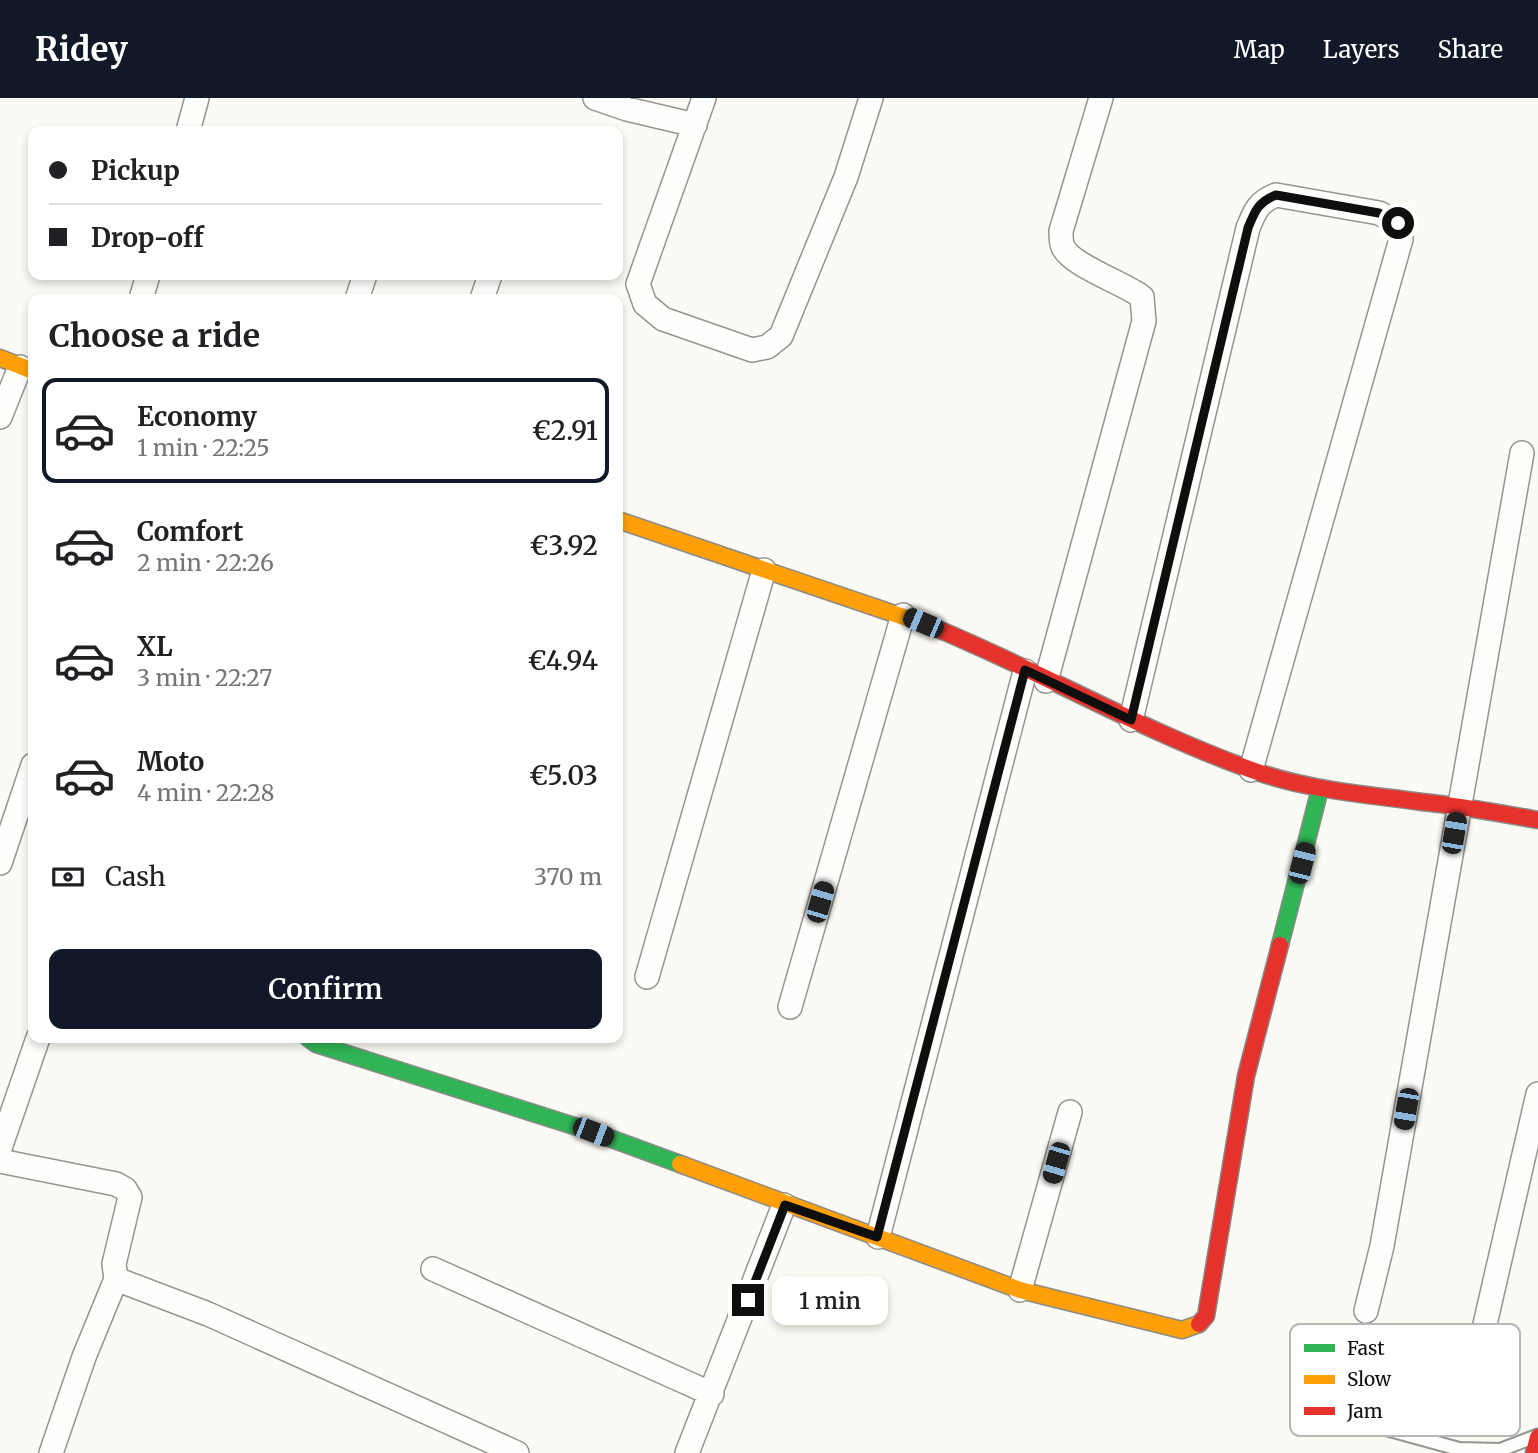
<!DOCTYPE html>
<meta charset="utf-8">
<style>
:root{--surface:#fff;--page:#f6f6f6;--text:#202124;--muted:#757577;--line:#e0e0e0;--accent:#111827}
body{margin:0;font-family:Merriweather,serif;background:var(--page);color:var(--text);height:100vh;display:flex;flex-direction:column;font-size:26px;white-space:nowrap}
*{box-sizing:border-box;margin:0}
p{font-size:23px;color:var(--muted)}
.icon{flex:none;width:38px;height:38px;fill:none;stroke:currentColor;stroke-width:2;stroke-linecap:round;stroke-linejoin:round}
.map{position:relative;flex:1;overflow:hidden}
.side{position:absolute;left:28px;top:196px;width:595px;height:749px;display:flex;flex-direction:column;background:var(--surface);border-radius:14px;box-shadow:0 4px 10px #0003}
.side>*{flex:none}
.hud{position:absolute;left:28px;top:28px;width:595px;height:154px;border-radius:14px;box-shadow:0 4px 10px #0003;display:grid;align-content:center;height:154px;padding:0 21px;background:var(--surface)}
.end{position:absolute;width:32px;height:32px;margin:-16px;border:9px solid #0e0e0e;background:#fff;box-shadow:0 0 0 4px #fff}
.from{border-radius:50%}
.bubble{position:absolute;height:49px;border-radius:14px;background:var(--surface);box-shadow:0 4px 10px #0003;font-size:23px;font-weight:600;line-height:49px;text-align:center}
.car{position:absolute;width:21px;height:42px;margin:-21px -10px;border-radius:9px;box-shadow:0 0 5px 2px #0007;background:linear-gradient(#222 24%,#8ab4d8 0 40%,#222 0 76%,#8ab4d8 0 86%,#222 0)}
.hud b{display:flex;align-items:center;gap:24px;height:66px;font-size:26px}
.hud b+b{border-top:2px solid var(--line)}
.hud i{width:18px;height:18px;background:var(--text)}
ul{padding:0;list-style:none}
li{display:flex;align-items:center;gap:21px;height:105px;margin:0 14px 10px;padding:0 7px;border:4px solid transparent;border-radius:14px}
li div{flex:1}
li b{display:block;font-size:26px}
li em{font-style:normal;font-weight:600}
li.current{border-color:var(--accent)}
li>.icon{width:63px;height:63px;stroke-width:1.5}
h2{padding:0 21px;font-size:32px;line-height:84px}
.pay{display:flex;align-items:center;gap:18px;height:77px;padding:0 21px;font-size:26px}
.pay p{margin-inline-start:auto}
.action{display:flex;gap:14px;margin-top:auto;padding:14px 21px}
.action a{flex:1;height:80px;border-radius:14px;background:var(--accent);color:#fff;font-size:28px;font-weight:600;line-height:80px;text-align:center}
header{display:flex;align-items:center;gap:42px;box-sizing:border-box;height:98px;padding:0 35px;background:var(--accent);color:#fff}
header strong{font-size:33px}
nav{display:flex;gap:38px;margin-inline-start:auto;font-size:24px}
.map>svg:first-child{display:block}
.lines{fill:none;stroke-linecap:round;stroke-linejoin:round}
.lane-casing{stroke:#959492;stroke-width:16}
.street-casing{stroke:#959492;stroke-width:26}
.fast-casing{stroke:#8b8b88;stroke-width:19}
.slow-casing{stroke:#8b8b88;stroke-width:19}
.jam-casing{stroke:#8b8b88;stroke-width:19}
.lane{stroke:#fefefd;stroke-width:12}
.street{stroke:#fefefd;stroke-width:23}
.fast{stroke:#30b455;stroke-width:16}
.slow{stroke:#ff9f0a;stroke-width:16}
.jam{stroke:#e5322d;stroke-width:16}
.route{stroke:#0e0e0e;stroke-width:9}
.key{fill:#fff;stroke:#b7b7b7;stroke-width:2}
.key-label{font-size:19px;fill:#0e0e0e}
</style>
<header>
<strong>Ridey</strong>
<nav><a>Map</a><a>Layers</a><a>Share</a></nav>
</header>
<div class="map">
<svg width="1538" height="1355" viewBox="0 0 1538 1355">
<rect width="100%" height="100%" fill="#fbfaf4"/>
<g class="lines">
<defs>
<path id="lane" d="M1309 1310 1459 1351 1500 1352 1534 1339"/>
<path id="street" d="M595 0 627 11 695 27
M704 0 638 186 645 206 663 221 752 252 767 249 781 238 846 79 871 0
M188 33 197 0
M141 201 148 177
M357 201 365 177
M482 201 490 177
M0 319 20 269
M1046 583 1144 223 1142 199C1124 185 1072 168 1063 149 1061 145 1061 137 1061 133L1101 0
M1131 622 1248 130C1255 113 1258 104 1276 97L1379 115 1398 125 1401 141 1251 672
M0 765 33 667
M647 879 764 472
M790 909 903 517
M0 1050 38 940
M0 1063 116 1086 125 1091 130 1099 114 1166 116 1181 208 1216 517 1355
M878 1139 1025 573
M433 1171 712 1296
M1020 1192 1070 1014
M1366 1213 1382 1148 1522 355
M1471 1287 1538 996
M51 1355 84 1259 116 1181
M687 1355 784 1107"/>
<path id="fast" d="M1280 847 1320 691
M308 940 316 946 593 1034 680 1066"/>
<path id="slow" d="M0 260 33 273
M618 422 933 529
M680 1066 1020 1192 1182 1232 1199 1226"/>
<path id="jam" d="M933 529C1040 573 1141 632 1249 671 1305 692 1364 696 1422 704 1461 708 1499 715 1538 722
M1199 1226 1206 1218 1246 978 1280 847
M1534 1355 1538 1339"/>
</defs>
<use href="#lane" class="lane-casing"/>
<use href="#street" class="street-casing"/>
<use href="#fast" class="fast-casing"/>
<use href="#slow" class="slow-casing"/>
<use href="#jam" class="jam-casing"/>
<use href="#lane" class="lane"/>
<use href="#street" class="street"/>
<use href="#fast" class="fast"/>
<use href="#slow" class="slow"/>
<use href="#jam" class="jam"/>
</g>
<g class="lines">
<path class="route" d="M748 1202 785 1107 877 1139 1025 572 1131 622 1248 130C1255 113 1258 104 1276 97L1379 115 1398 125"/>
</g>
<rect x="1290" y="1226" width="230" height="112" rx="10" class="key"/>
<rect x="1304" y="1246" width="31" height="8" fill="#30b455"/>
<rect x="1304" y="1277" width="31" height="9" fill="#ff9f0a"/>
<rect x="1304" y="1309" width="31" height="8" fill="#e5322d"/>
<g class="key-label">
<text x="1347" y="1257">Fast</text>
<text x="1347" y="1288">Slow</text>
<text x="1347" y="1320">Jam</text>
</g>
</svg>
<i class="end from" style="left:1398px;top:125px"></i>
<i class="end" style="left:748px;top:1202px"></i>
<div class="bubble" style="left:772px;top:1178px;width:116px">1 min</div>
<i class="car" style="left:923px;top:525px;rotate:293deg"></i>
<i class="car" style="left:1454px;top:735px;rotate:10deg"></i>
<i class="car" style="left:1302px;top:765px;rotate:14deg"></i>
<i class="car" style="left:820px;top:804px;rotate:16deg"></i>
<i class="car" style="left:1406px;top:1011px;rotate:190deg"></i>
<i class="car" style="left:593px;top:1034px;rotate:111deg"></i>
<i class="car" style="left:1056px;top:1065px;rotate:196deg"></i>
<div class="hud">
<b><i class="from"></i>Pickup</b>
<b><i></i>Drop-off</b>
</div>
<section class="side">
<h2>Choose a ride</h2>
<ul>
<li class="current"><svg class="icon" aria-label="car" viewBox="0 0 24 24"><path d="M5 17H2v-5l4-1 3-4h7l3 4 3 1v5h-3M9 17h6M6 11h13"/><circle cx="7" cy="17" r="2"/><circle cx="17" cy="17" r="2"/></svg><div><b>Economy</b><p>1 min · 22:25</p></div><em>€2.91</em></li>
<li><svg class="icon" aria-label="car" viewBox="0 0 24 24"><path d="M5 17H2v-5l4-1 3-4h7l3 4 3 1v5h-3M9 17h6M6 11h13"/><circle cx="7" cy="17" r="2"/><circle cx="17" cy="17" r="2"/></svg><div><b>Comfort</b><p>2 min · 22:26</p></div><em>€3.92</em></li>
<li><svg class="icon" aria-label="car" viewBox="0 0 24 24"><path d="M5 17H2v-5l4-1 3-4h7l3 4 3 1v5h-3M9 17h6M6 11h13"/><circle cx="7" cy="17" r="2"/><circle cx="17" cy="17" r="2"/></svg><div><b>XL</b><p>3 min · 22:27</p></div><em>€4.94</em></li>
<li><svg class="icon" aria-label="car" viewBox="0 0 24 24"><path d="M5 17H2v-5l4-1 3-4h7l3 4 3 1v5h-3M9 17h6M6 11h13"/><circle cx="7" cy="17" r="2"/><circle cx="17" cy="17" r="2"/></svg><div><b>Moto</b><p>4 min · 22:28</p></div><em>€5.03</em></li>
</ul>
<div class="pay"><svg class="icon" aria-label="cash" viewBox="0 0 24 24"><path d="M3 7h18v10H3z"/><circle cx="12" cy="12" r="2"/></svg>Cash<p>370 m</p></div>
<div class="action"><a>Confirm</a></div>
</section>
</div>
